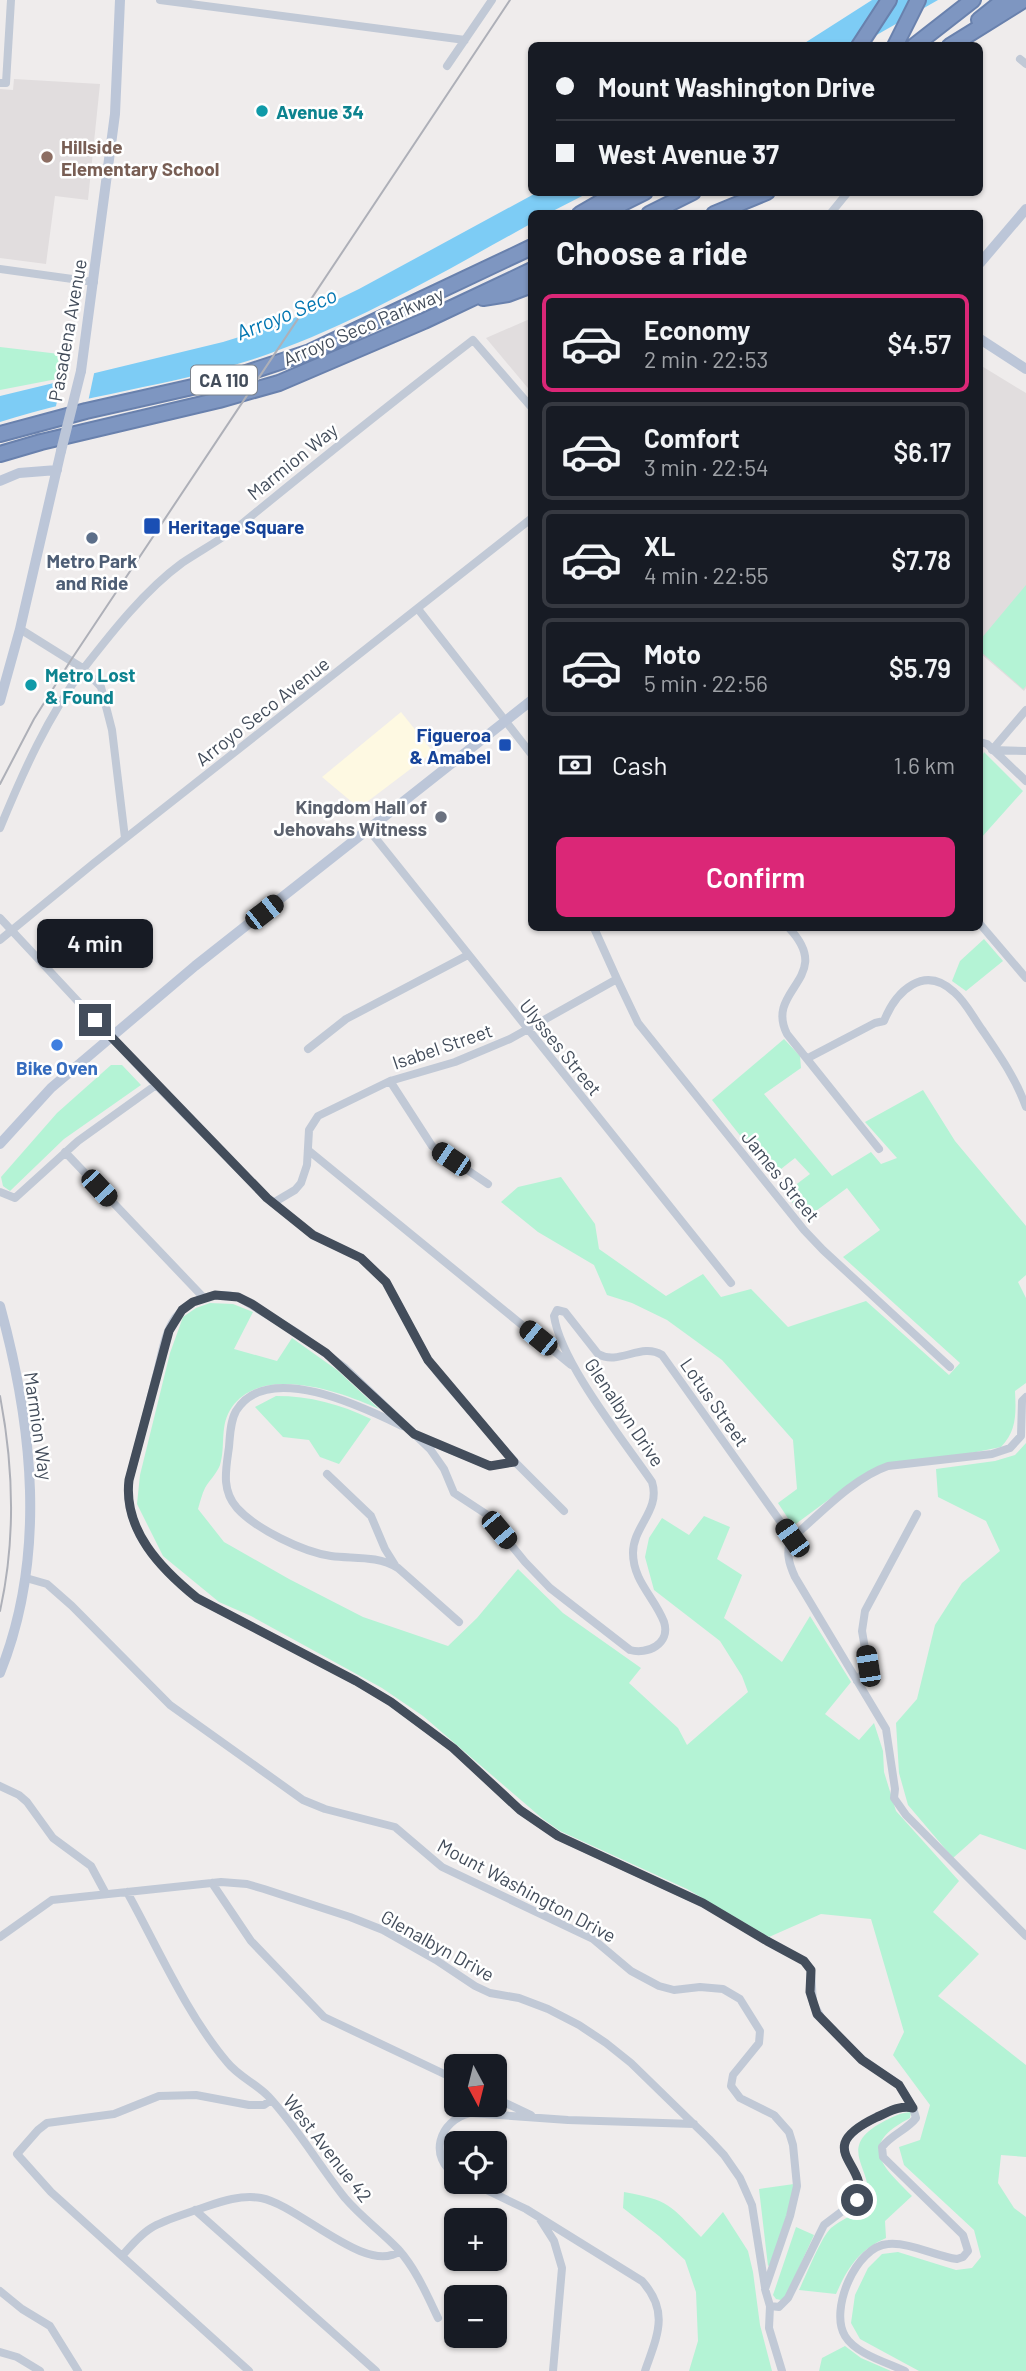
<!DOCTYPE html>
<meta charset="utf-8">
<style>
:root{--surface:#171b24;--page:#242831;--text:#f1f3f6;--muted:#9ea1a6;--line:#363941;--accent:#db2777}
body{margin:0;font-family:Barlow,sans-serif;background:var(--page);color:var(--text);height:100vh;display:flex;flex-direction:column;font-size:26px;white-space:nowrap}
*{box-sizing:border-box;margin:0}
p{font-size:23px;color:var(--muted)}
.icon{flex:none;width:38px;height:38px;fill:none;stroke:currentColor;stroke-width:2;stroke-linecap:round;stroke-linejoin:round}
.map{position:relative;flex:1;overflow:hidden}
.details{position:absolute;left:528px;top:210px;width:455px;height:721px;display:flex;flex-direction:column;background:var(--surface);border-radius:10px;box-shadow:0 2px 5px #0004}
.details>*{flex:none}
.guide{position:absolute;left:528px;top:42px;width:455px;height:154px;border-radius:10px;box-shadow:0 2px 5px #0004;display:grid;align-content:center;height:154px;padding:0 28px;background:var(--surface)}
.needle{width:46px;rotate:173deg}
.controls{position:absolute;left:444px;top:2054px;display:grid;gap:14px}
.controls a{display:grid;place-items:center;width:63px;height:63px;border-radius:10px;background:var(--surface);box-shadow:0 2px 5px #0004;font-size:35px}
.end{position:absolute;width:32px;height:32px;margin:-16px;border:9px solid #434d5b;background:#fff;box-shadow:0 0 0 4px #fff}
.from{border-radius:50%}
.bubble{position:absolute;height:49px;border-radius:10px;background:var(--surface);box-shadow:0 2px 5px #0004;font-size:23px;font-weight:600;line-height:49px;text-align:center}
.car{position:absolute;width:21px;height:42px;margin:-21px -10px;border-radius:9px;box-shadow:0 0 5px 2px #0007;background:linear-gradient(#222 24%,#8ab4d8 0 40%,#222 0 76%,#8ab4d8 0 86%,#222 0)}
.guide b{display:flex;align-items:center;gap:24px;height:66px;font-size:26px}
.guide b+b{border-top:2px solid var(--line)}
.guide i{width:18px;height:18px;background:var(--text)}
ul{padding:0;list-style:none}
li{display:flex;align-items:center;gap:21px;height:98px;margin:0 14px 10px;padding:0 14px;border:4px solid var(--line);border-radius:10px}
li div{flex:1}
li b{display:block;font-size:26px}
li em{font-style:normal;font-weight:600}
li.selected{border-color:var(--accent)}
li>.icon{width:63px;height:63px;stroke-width:1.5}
h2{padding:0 28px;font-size:32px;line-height:84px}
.pay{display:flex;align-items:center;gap:18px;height:77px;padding:0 28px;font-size:26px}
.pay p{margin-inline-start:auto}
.button{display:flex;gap:14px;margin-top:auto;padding:14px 28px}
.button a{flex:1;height:80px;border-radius:10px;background:var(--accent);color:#fff;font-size:28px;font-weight:600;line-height:80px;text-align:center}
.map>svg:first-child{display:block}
.commercial{fill:#fef9e2}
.education{fill:#e1ddde}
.green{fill:#b4f3d5}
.water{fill:#7dccf5}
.pier{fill:#efecec}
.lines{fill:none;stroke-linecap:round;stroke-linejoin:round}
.highway-casing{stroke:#6981ad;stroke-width:18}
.street{stroke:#c1c9d6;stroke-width:8}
.secondary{stroke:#bcc6d8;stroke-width:10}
.highway{stroke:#7e96c1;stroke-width:14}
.tram{stroke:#aeb0b8;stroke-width:2}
.secondary-bridge{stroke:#bcc6d8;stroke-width:10}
.route{stroke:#434d5b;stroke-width:9}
.culture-dot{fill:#0f9aa8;stroke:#fff;stroke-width:2.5}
.education-dot{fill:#8d6e63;stroke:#fff;stroke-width:2.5}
.transit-dot{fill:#1a4fb4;stroke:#fff;stroke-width:2.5}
.service-dot{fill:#5c6f8a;stroke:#fff;stroke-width:2.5}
.worship-dot{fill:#6b7280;stroke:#fff;stroke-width:2.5}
.shop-dot{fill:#3f7fe0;stroke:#fff;stroke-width:2.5}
.labels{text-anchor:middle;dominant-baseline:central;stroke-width:5;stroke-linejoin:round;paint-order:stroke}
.shield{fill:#fff;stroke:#7b828c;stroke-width:2}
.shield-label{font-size:18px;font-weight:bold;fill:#434d5b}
.culture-label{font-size:19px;font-weight:bold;fill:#0d838f;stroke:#fff;text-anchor:start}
.education-label{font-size:19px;font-weight:bold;fill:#785e54;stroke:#fff;text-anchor:start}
.street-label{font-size:19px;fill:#434d5b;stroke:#fff}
.transit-label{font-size:19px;font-weight:bold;fill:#164399;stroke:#fff;text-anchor:start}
.service-label{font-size:19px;font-weight:bold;fill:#4e5e75;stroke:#fff}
.worship-label{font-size:19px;font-weight:bold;fill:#5b616d;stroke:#fff;text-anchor:end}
.shop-label{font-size:19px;font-weight:bold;fill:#366cbe;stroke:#fff}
.water-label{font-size:21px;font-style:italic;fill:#0075b1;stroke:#fff}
</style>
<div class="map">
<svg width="1026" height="2371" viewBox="0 0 1026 2371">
<rect width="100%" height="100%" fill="#efecec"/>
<path class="commercial" d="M401 712 433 752 359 808 322 777Z"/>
<path class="education" d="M14 79 100 84 88 200 55 196 46 264 0 258V89L13 90Z
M532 318V393L486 338Z
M980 365 1026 393V688L1024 691 980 653Z"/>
<path class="green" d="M0 347 68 355 62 378 0 390Z
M1026 585V686L1023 689 980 651V640Z
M984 752 1023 791 981 838 980 762Z
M984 939 1003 961 966 991 952 981 960 961Z
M784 1039 800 1056 801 1068 764 1094 832 1176 871 1152 881 1164 897 1158 865 1122 923 1090 955 1141 1026 1226V1275L1018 1282 1026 1298V1383L1015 1391C1016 1413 1017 1431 1001 1447L862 1475 793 1526 778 1503 797 1489 793 1440 722 1360 667 1320 632 1303 607 1295 594 1265 538 1232 501 1202 518 1187 561 1177 595 1224 599 1249 666 1296 703 1274 721 1297 751 1289 788 1327 866 1301 949 1375 960 1363 843 1257 880 1230 847 1188 805 1219 785 1193 810 1174 795 1158 772 1176 712 1100Z
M111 1065H122L141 1085 64 1139 10 1191 3 1186 1 1177 57 1113Z
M210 1303 233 1304 253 1312 234 1349 277 1361 292 1338 337 1370 379 1409C340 1391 263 1364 232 1407 219 1425 226 1446 220 1465 217 1473 209 1481 205 1488 202 1494 200 1502 198 1509L224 1542 289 1579 363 1617 448 1646 477 1618 518 1569 563 1613 641 1668 629 1683 678 1728 687 1745 748 1692 742 1676 720 1641 654 1590 645 1557 649 1538 662 1518 689 1535 704 1516 730 1527 717 1559 742 1575 724 1618 782 1662 810 1616 851 1682 825 1714 859 1740 874 1723 883 1751 884 1772 896 1811 959 1881 933 1912 979 1954 938 1996 1026 2065V2157L1001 2155 998 2183 1014 2208 1026 2217V2371H919L860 2339 851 2323 855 2295 868 2268 882 2254 898 2252 956 2270 972 2268 981 2257 974 2230 904 2165 899 2147 920 2140 930 2105 893 2055 904 2032 871 1919 821 1914 769 1937 687 1889 560 1831 543 1819 423 1716 382 1688 251 1616 219 1602 163 1556 137 1504 140 1475 170 1353 183 1317 196 1308Z
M276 1396C310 1396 340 1404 371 1419L339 1464 320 1457 309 1440 283 1437 255 1407Z
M1026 1443V1850L980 1834 953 1858 908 1805 899 1773 896 1723 917 1699 935 1625 962 1583 1000 1551 986 1521 938 1497 936 1469 995 1461 1015 1455Z
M911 2112 910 2118C858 2145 881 2165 912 2196L885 2221 886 2238C859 2250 848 2267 836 2294L799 2290C806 2276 821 2237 831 2228 840 2220 855 2215 862 2206 884 2175 830 2151 881 2123 892 2117 899 2113 911 2112Z
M794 2184 793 2195 771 2264 768 2266 759 2189Z
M624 2192C669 2200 670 2205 701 2237L723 2212 748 2251 753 2272 760 2325 772 2371H689L698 2341 696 2292 685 2260 659 2236 623 2208Z
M796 2227 814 2235 786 2296 781 2300 776 2299 773 2295Z
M845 2346 861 2358 891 2371H819L822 2358Z"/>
<path class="water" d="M872 0H938L859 45 800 46Z
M536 193H588L549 213 532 214V223C442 273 352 326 254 359 171 386 83 395 0 422V396L223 342 265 329 320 308 359 289Z"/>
<path class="pier" d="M95 369 88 402 55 410 63 377Z"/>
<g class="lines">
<defs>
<path id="highway" d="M979 20 1004 0
M859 46 889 0
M895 46 918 0
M914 46 973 0
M950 46 1024 0
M580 214 618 192
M601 214 645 192
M649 214 693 192
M714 214 767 192
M483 298 508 294 532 285
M0 434 86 411 228 379 310 352 532 247
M0 454 41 442 219 400 279 383 424 321 532 270"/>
</defs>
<use href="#highway" class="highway-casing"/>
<path class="street" d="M160 0 465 40
M1020 59 1026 64
M447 66 492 0
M0 83H6L11 0
M830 214 848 192
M0 269 94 282
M418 609 532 755
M20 629 84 669 101 687 112 730 125 838
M980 742 987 744 1026 781
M992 750 1026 710
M992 750 1026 751
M0 828C23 772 48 716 84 668 112 632 145 590 182 563 203 549 224 538 244 522 320 460 396 399 473 340L532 408
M369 830 731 1283
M0 918 156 1085 267 1198 313 1235 361 1258 386 1282 428 1360 441 1377 515 1462 564 1511
M980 924 1026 978
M789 928C836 978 764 989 787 1034L879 1149
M0 940 94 863 532 518
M617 979 638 1023 804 1230 823 1250 950 1367
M308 1049 346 1019 468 955
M808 1058 875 1023 884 1021C896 991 924 964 954 992 966 1002 974 1019 983 1031 1000 1056 1016 1079 1026 1107
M390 1081 432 1146 488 1184
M308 1150 571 1365
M65 1152 203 1297
M0 1192 15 1198 78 1141 156 1085
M273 1203 295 1190 301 1183 307 1165 309 1130 318 1116 390 1081 455 1062 510 1039 617 979 594 928
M1026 1397 1022 1401 1021 1436 1010 1448 992 1454 888 1466C853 1478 820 1514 792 1538 785 1551 789 1564 795 1577L886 1729 895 1789 894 1798 906 1815 1026 1936
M402 1426C363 1407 267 1360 236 1411 230 1422 230 1436 229 1447 226 1469 221 1490 237 1508 256 1529 303 1552 331 1556 353 1559 377 1555 398 1568L459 1622
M422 1438 490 1466 515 1462
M327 1474 371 1516 385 1549 395 1565
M792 1538 662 1355C641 1342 619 1366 598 1354L565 1312 557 1310 554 1316C561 1363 624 1441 652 1482 661 1510 633 1526 633 1553 633 1581 655 1598 664 1622 671 1644 647 1655 630 1650L550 1588 525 1562 486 1514 454 1493 444 1469 430 1449 344 1367 299 1334 238 1297C214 1291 190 1298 175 1318 163 1335 161 1360 155 1380 147 1414 138 1447 129 1480 123 1530 160 1569 197 1598L356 1681 391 1702 453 1748 520 1810 558 1836 703 1903 767 1941 804 1961 811 1970 813 2003 823 2021 862 2059 899 2085 913 2108
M26 1578 47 1584 72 1606 170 1705 303 1800 325 1809 395 1827 442 1867 593 1939 631 1971 659 1986 674 1990 700 1987 723 1989 740 1999 760 2031 759 2043 733 2075 731 2086 740 2098 774 2115 789 2132 793 2145 797 2186 790 2216 765 2289 770 2306 779 2307 788 2298 824 2225 857 2200C872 2164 808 2151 877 2117 889 2111 899 2105 913 2108L916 2118C907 2130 892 2134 882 2147L883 2157 963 2235 968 2251 963 2257 957 2259C935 2256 910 2242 888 2244 856 2246 829 2310 845 2336 856 2354 886 2362 905 2371
M857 1681 868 1666 862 1631 865 1611 917 1514
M0 1786 19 1795 27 1802 53 1838 91 1866 106 1894
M212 1883 251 1941 324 2017 457 2080
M127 1892C157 1946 187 2015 227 2062 238 2076 255 2083 268 2096 297 2127 318 2164 345 2198 361 2217 381 2231 398 2249 416 2269 427 2295 438 2318
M0 1937 52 1900 221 1882 247 1884 264 1889 350 1917 383 1930 436 1960 475 1986 490 1993 519 1998 548 2009 579 2025 606 2043 631 2063 709 2139 724 2155 740 2178 752 2205 765 2287
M495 2098 531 2115
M457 2176C427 2158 439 2120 470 2113L568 2120 694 2124
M470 2182 526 2209 642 2281C670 2312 657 2336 645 2371
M195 2210 376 2371
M540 2219 554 2241 562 2268 553 2371
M122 2256C148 2225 155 2224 193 2211 215 2204 237 2194 261 2198 299 2205 366 2276 400 2251
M0 2291 22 2309 50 2326 78 2371
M770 2306 769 2328 782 2371
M0 2352 17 2357 40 2371
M249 2371 51 2192 17 2154 38 2130 47 2123 114 2114 159 2096 196 2095 249 2105H264L271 2100"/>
<path class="secondary" d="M980 263 1026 209
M980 339 1026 369
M81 371 115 114 120 0
M0 481 19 473 57 470
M0 701 20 629 61 451
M0 1144 51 1088 195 966 532 700
M0 1306C33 1426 47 1556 0 1673"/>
<use href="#highway" class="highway"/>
<path class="tram" d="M0 784 34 719 71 660 510 0
M0 1396C14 1469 16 1539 0 1611"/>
<path class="secondary-bridge" d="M61 451 81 371"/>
</g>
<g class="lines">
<path class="route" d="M95 1020 267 1198 313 1235 361 1258 386 1282 428 1360 514 1462 490 1466 414 1434 326 1353 252 1304 238 1297 215 1295 193 1302 182 1310 169 1331 129 1480C123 1530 161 1569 197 1598L356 1681 391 1702 453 1748 520 1810 558 1836 703 1903 767 1941 804 1961 811 1970 810 1992 817 2014 862 2060 899 2085 913 2108C899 2105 889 2112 877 2117 808 2150 872 2164 857 2200"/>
</g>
<g class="culture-dot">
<circle cx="262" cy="111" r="7"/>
<circle cx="31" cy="685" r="7"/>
</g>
<circle class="education-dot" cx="47" cy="157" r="7"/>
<g class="transit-dot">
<rect x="143" y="517" width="18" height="18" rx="3.5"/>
<rect x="498" y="738" width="14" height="14" rx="3.5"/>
</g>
<circle class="service-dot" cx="92" cy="538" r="7"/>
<circle class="worship-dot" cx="441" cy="817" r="7"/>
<circle class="shop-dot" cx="57" cy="1045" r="7"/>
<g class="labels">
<rect class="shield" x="191" y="365.5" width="66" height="29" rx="5"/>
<g class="shield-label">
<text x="224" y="380">CA 110</text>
</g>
<g class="culture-label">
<text x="276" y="111">Avenue 34</text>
<text x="45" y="674">Metro Lost<tspan x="45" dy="22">&amp; Found</tspan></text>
</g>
<g class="education-label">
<text x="61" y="146">Hillside<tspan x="61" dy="22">Elementary School</tspan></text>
</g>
<g class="street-label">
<text transform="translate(363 326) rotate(-23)">Arroyo Seco Parkway</text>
<text transform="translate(67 330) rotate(-80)">Pasadena Avenue</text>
<text transform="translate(292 461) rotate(-39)">Marmion Way</text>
<text transform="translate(262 711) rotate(-38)">Arroyo Seco Avenue</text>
<text transform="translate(442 1046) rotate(-19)">Isabel Street</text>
<text transform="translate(561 1047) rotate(51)">Ulysses Street</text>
<text transform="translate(781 1176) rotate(51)">James Street</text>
<text transform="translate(715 1402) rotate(55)">Lotus Street</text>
<text transform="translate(625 1412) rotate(56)">Glenalbyn Drive</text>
<text transform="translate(39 1426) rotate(82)">Marmion Way</text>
<text transform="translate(527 1890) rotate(28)">Mount Washington Drive</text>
<text transform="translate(438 1945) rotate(29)">Glenalbyn Drive</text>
<text transform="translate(328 2148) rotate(52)">West Avenue 42</text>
</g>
<g class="transit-label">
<text x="168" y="526">Heritage Square</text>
<text x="491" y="734" text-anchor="end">Figueroa<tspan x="491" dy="22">&amp; Amabel</tspan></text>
</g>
<g class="service-label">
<text x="92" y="560">Metro Park<tspan x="92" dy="22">and Ride</tspan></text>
</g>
<g class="worship-label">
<text x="427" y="806">Kingdom Hall of<tspan x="427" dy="22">Jehovahs Witness</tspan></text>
</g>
<g class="shop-label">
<text x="57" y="1067">Bike Oven</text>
</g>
<g class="water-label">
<text transform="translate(286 313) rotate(-22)">Arroyo Seco</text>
</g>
</g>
</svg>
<div class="controls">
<a><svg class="needle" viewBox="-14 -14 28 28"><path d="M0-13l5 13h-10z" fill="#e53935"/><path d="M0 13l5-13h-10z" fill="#9ea1a6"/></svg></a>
<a><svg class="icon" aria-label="locate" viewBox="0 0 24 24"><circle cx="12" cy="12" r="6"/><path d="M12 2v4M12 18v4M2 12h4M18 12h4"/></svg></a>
<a>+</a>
<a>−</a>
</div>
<i class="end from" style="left:857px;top:2200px"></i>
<i class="end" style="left:95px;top:1020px"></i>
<div class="bubble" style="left:37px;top:919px;width:116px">4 min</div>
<i class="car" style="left:264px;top:912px;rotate:52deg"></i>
<i class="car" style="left:451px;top:1159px;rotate:304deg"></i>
<i class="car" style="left:99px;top:1188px;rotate:137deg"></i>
<i class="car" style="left:538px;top:1338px;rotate:309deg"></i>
<i class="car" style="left:499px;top:1530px;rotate:140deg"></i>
<i class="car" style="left:792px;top:1538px;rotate:324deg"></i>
<i class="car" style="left:868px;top:1666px;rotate:351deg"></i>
<div class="guide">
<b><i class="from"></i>Mount Washington Drive</b>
<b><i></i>West Avenue 37</b>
</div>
<section class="details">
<h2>Choose a ride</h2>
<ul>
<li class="selected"><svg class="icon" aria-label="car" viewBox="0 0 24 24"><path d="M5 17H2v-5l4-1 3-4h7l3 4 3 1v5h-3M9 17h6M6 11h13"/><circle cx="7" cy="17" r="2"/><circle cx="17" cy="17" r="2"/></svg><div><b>Economy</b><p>2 min · 22:53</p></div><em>$4.57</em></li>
<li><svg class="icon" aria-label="car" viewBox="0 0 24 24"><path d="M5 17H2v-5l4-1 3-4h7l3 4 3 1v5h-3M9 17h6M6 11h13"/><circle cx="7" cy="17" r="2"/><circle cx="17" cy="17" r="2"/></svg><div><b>Comfort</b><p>3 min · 22:54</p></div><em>$6.17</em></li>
<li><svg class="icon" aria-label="car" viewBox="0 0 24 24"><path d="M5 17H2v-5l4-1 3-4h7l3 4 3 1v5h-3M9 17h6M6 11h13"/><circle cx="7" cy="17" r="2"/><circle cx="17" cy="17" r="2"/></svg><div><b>XL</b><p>4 min · 22:55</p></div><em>$7.78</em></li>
<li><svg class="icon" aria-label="car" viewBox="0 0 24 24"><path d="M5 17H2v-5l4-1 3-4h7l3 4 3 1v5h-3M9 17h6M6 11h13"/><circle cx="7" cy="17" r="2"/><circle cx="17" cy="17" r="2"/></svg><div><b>Moto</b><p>5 min · 22:56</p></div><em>$5.79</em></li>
</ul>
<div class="pay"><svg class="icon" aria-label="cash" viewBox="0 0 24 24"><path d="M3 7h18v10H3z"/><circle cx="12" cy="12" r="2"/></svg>Cash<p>1.6 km</p></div>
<div class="button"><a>Confirm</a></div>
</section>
</div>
